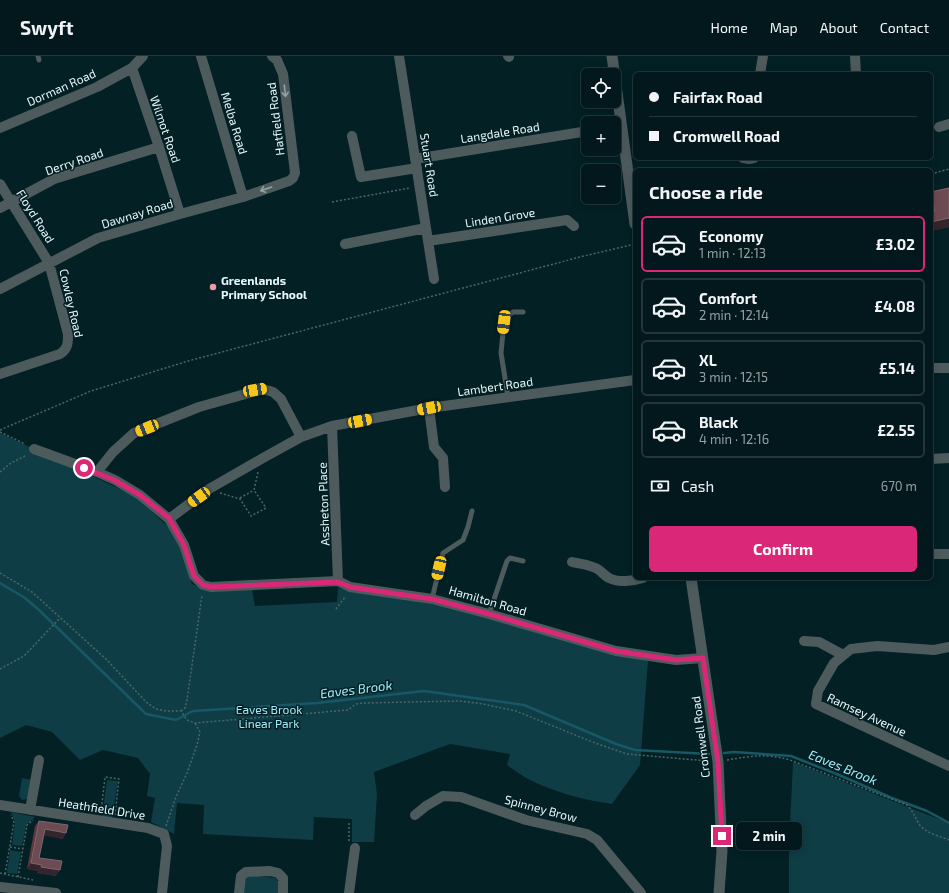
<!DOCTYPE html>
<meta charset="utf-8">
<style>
:root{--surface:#02181c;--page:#0c2125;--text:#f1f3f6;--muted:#96a0a3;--line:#23373b;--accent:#db2777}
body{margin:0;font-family:"Exo 2",sans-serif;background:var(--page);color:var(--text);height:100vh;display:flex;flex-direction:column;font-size:15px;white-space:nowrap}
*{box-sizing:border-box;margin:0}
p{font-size:13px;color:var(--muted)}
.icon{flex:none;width:22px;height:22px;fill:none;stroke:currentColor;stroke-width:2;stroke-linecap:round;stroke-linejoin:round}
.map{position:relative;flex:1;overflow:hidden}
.side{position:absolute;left:633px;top:112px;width:300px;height:412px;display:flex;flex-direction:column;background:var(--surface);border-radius:6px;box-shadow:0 2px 10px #0003,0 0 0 1px var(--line)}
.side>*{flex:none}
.top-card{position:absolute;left:633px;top:16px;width:300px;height:88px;border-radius:6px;box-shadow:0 2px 10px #0003,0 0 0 1px var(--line);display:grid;align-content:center;height:88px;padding:0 16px;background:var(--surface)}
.fabs{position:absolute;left:581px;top:12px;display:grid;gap:8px}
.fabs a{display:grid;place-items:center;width:40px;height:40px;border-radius:6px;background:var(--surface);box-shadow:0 2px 10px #0003,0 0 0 1px var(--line);font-size:20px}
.end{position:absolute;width:18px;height:18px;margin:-9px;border:5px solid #db2777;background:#fff;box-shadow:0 0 0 2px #fff}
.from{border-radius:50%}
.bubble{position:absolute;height:28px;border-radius:6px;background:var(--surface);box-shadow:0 2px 10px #0003,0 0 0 1px var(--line);font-size:13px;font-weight:700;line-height:28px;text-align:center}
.car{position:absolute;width:12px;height:24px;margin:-12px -6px;border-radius:5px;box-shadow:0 0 3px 1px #0007;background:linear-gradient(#f5c518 24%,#345 0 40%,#f5c518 0 76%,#345 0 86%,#f5c518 0)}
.top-card b{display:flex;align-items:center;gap:14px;height:38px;font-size:15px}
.top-card b+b{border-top:1px solid var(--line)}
.top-card i{width:10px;height:10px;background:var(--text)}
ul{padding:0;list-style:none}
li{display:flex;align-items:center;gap:12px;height:56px;margin:0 8px 6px;padding:0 8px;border:2px solid var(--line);border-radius:6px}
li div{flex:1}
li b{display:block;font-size:15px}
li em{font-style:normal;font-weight:700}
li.on{border-color:var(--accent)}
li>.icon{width:36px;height:36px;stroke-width:1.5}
h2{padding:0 16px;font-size:18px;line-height:48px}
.pay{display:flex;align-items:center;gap:10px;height:44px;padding:0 16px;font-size:15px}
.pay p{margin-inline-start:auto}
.cta{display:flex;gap:8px;margin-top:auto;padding:8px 16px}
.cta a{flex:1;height:46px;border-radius:6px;background:var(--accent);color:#fff;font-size:16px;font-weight:700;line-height:46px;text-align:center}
header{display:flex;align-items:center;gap:24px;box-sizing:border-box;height:56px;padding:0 20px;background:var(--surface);border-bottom:1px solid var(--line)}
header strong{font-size:19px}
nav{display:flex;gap:22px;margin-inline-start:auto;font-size:14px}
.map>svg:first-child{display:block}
.green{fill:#0e3d46}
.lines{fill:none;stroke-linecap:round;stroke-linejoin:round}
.stream{stroke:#175864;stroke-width:2.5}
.path{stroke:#4d666a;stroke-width:1.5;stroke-dasharray:2 2;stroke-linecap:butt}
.service{stroke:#4e5b5d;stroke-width:5}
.minor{stroke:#4e5b5d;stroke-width:10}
.tertiary{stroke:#4e5b5d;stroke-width:11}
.wall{fill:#5e363e}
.shaded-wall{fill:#34252c}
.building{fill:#6d4b52;stroke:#80666d}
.oneway{stroke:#93a1a4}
.route{stroke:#db2777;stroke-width:5}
.poi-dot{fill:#f39aa7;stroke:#032025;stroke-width:1.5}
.labels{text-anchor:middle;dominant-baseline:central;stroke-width:3;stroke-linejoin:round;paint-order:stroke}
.street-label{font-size:12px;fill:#e7f7fa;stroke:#032025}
.poi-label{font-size:12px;font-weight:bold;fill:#e7f7fa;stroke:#032025;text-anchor:start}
.park-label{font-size:12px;fill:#a1ecfb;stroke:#032025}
.water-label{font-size:13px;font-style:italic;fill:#a3eefd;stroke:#032025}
</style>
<header>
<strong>Swyft</strong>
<nav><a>Home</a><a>Map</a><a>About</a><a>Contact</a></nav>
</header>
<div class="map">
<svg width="949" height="837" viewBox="0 0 949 837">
<rect width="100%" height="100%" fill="#032025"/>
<path class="green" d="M0 377 135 440 177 479 192 528 208 535 252 534 255 550 337 546 338 532 489 558 648 605 640 709 612 748C583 744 554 736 528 723 521 719 514 714 507 709L510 698 450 688 374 716 377 738 374 786H352V763L314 761 313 784 203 778 204 749 177 747 174 778 151 766 155 742 147 740 150 718 138 702 103 694 80 704 52 676 26 669 0 682Z
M793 706 949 767V837H789V790Z
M22 722 33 724 27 743 22 744 19 740Z
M107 724 118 725 112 762 102 760Z
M11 756 35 761 26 769 22 790 12 789 15 766Z
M10 794 21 796 17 818 7 817Z
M250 819 275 822 279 826 278 837H242L244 823Z"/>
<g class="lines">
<path class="stream" d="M0 527 25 542 39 554 146 658 176 664 193 655 317 647 424 635 524 649 616 688 635 694 709 698
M724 697 734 696 791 700 839 719 892 742 927 755 949 767"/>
<path class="path" d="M931 118 949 113
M332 146 410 132
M0 374 91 335 188 305 580 201 635 188
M0 376 25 388
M0 416 11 407 27 399
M220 437 240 443 251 460 266 452 254 434 258 416
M240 442 254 434
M0 517 32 536 107 604 146 646 156 653 166 655H181L187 664 195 667 348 654 356 648 363 647 460 645 483 648 516 655 595 687 627 698 708 705
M336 553 346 540
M0 613 24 600 60 562
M181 655 185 652 187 644 202 539
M727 704C753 700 765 697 790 704L907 749C913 755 915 761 919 768 925 777 939 780 949 784
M101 756 105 721 119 723 115 759
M166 770 176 741 187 717 197 689 200 676 195 667
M349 785V766
M10 791 23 793
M0 817 33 824
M5 818 14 766 11 759
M18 821 27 769 33 764"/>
<path class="service" d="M38 0 39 4
M508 341 501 297 504 266 507 261 513 256H523
M432 543 443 497 463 484 468 471 472 455
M489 558 507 505 510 502 523 505"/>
<path class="minor" d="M143 0 132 12 159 91 180 158
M201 0 243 141
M399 0 434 223
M508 0 509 1
M855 0 856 18
M760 18 763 0
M939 71 949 68
M0 72 97 31 132 12
M352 80 361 121 417 112
M743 102 749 103 754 102
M415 103 588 75
M0 128 49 207 68 278C68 287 68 293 60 298L0 318
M0 152 54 123 159 91
M428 185 567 164 574 170
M345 188 426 172
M0 233 98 182 180 158 243 141 289 125 293 122 295 117 283 18 277 4 272 0
M931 312H949
M429 352 434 391 443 402 445 431
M332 370 338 525
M34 393 97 416 115 424 140 439 169 463 184 489 194 520 203 529 211 531 338 525 350 531 432 543 489 558 616 595 676 604 703 602
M931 403 949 402
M97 416 113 396 134 377 199 351 263 333 273 336 281 343 301 381
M169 463 209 433 263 402 301 381 332 370 429 352 635 324
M931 498H949
M572 506C580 508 592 509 599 514 603 517 605 520 609 522 618 527 633 525 643 522
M804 585 819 586 843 599
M949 591 934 594 877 590 851 593 834 607 818 635 816 648 949 710
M0 749 148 772 164 778 167 790 162 837
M30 754 39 704
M415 759 426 750 443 740 461 741 526 764 587 778 597 784 641 837
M0 831 56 837
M239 837 241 820 246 816 270 815 278 817 283 822V837
M349 837 355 792"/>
<path class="tertiary" d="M612 0 635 168
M691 522 718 706 722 795 719 837"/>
</g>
<path class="wall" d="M949 132V171L931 175V136Z
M39 765 63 783 44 779 39 802 56 820 37 817 38 815 27 813 35 770Z"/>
<path class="shaded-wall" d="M949 162V171L931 175V166Z
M45 773 66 777 63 783 41 779Z
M31 807 42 809 38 815 27 813Z
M41 811 60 814 56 820 37 817Z"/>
<path class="building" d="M949 132V162L931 166V156L935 155 931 139V136Z
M39 765 68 769 66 777 45 773 39 802 62 805 60 814 41 811 42 809 31 807Z"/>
<defs><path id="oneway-shaft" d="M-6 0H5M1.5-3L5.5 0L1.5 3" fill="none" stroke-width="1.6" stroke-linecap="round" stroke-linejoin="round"/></defs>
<g class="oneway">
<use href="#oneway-shaft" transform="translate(285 35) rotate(83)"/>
<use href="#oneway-shaft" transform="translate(266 133) rotate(161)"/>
</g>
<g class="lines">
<path class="route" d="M84 412 114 424 140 439 169 462 184 489 194 520 203 529 211 531 338 526 350 531 432 543 489 558 616 595 676 604 703 602 718 706 722 780"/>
</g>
<circle class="poi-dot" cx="213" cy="231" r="4"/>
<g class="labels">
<g class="street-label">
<text transform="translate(61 31) rotate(-24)">Dorman Road</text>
<text transform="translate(275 63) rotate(-97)">Hatfield Road</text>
<text transform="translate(235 67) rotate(73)">Melba Road</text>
<text transform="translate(166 73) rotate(71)">Wilmot Road</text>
<text transform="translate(500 76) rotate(-9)">Langdale Road</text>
<text transform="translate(74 105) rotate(-19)">Derry Road</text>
<text transform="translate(430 109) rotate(81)">Stuart Road</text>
<text transform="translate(137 157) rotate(-17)">Dawnay Road</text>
<text transform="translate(36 160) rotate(58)">Floyd Road</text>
<text transform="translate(500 161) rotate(-9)">Linden Grove</text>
<text transform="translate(72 247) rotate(77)">Cowley Road</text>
<text transform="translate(495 330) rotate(-8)">Lambert Road</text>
<text transform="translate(323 448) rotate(-92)">Assheton Place</text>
<text transform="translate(488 544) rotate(16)">Hamilton Road</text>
<text transform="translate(867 658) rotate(25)">Ramsey Avenue</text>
<text transform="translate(700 681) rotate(-97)">Cromwell Road</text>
<text transform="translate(102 752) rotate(9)">Heathfield Drive</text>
<text transform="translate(541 752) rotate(15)">Spinney Brow</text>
</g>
<g class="poi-label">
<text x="221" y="224">Greenlands<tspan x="221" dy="14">Primary School</tspan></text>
</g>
<g class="park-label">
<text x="269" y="653">Eaves Brook<tspan x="269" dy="14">Linear Park</tspan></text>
</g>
<g class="water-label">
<text transform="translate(356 633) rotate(-7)">Eaves Brook</text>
<text transform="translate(843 711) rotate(22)">Eaves Brook</text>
</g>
</g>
</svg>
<div class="fabs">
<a><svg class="icon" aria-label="locate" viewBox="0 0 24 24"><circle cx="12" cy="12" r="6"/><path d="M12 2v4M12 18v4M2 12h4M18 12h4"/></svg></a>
<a>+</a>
<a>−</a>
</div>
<i class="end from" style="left:84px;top:412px"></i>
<i class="end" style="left:722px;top:780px"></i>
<div class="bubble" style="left:736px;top:766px;width:66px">2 min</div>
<i class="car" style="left:504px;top:266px;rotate:187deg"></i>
<i class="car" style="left:255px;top:334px;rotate:80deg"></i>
<i class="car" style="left:429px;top:352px;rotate:259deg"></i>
<i class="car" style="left:360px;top:365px;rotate:79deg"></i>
<i class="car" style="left:147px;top:372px;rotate:248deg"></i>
<i class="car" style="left:199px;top:441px;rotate:234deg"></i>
<i class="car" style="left:439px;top:512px;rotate:193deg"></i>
<div class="top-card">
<b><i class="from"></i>Fairfax Road</b>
<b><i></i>Cromwell Road</b>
</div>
<section class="side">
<h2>Choose a ride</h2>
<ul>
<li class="on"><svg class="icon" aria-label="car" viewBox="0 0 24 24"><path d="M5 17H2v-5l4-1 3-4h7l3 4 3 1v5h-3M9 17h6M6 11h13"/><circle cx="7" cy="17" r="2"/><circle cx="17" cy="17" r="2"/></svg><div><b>Economy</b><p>1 min · 12:13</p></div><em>£3.02</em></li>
<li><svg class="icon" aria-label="car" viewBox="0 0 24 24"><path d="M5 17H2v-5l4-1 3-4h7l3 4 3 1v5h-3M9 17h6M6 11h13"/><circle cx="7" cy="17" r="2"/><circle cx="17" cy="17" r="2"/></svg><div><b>Comfort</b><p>2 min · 12:14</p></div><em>£4.08</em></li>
<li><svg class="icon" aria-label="car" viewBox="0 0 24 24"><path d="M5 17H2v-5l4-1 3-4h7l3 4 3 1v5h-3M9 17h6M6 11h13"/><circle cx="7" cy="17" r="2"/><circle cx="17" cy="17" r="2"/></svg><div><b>XL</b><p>3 min · 12:15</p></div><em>£5.14</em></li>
<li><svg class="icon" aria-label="car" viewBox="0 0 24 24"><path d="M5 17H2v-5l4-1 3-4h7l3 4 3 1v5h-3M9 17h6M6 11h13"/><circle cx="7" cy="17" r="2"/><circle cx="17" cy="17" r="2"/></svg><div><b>Black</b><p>4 min · 12:16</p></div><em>£2.55</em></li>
</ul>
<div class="pay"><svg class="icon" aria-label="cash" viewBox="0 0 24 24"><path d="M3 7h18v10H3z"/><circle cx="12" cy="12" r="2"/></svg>Cash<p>670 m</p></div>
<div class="cta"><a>Confirm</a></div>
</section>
</div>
